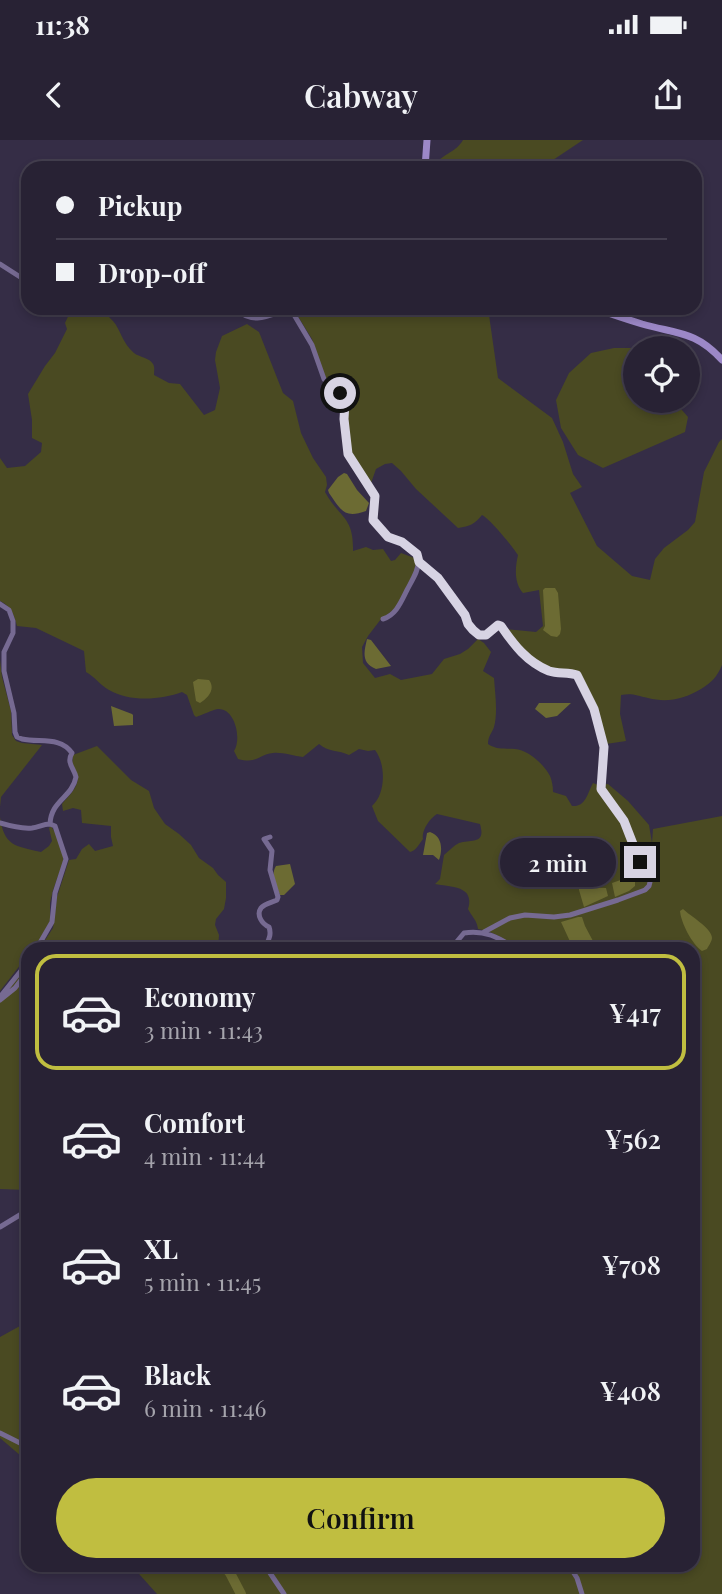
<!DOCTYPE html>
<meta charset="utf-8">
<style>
:root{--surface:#282234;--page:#342f40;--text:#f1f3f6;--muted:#a5a4ac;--line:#443f4f;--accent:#c0be40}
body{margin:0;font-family:"Playfair Display",serif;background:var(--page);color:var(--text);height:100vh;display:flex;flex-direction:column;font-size:26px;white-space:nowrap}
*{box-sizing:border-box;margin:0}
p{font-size:23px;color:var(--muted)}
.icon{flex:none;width:38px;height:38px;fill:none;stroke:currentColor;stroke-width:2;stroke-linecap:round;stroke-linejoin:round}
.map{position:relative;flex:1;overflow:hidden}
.drawer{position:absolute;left:21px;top:802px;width:679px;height:630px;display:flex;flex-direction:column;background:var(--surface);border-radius:21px;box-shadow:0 4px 10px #0003,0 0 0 2px var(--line)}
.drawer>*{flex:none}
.banner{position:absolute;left:21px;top:21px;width:681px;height:154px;border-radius:21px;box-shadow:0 4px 10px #0003,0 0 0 2px var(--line);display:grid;align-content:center;height:154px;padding:0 35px;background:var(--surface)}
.tools{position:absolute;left:623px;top:196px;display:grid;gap:14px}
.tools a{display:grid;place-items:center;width:77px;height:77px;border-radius:50%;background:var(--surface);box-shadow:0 4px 10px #0003,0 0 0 2px var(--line);font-size:35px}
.end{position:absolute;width:32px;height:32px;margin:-16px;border:9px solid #d7d3e3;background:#111;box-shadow:0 0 0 4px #111}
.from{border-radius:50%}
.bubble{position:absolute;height:49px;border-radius:24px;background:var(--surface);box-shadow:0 4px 10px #0003,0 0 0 2px var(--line);font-size:23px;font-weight:600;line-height:49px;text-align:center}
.banner b{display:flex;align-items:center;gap:24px;height:66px;font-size:26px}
.banner b+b{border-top:2px solid var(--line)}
.banner i{width:18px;height:18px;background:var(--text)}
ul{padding:12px 0 0;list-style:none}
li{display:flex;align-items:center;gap:21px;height:116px;margin:0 14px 10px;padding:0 21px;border:4px solid transparent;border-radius:21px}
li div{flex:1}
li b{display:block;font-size:26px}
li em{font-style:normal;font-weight:600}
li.on{border-color:var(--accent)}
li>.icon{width:63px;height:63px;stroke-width:1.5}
.cta{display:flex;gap:14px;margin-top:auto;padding:14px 35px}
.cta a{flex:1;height:80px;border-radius:42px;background:var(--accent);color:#111;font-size:28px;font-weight:600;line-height:80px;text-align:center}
.status{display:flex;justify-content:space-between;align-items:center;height:49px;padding:0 35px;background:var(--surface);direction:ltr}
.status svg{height:19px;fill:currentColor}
header{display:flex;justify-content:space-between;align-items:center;height:91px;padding:0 35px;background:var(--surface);font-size:32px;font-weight:600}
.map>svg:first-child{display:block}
.green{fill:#4a4a22}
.water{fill:#6c6b33}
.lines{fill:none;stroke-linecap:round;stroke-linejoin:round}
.river{stroke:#6c6b33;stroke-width:10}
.street{stroke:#766a92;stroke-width:5}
.secondary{stroke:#9c88c7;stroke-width:7}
.route{stroke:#d7d3e3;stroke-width:9}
</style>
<div class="status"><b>11:38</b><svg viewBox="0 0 49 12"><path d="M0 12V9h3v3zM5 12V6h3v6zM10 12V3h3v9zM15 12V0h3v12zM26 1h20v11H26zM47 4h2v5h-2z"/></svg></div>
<header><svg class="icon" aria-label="back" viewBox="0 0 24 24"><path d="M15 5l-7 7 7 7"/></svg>Cabway<svg class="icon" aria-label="share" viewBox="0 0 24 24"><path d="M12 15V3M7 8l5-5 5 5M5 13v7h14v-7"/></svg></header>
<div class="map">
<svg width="722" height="1454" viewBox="0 0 722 1454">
<rect width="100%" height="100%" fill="#352d46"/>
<path class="green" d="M463 0H583L541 28H433C440 14 456 13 463 0Z
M72 168H103C106 174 108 176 113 181 121 190 122 203 134 213 139 217 150 218 153 224 155 227 154 231 154 235L169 243 180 244 204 275 215 270 220 248 215 220 216 212 222 196 247 184 259 192 283 253 293 261 301 293 313 318 326 337 327 345 325 352C339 378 354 376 353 411L366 407 373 410 383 409 391 421 395 420 401 413 417 419 415 432 399 466 381 479 368 496 362 507 363 523 375 538 390 534 401 540 432 534 444 519 460 514 468 509 478 499 484 503 491 512 483 531 494 538C495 553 498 572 494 587 492 593 488 596 488 604 497 610 504 608 515 609 528 610 544 624 550 636 552 641 553 646 553 652L566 656 572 666C586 667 587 654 593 643L598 645 608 644 628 661 649 685 652 703 653 689 722 676V1454H157L131 1425 693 1424V808H506L503 798 488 791 478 789C477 780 472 777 468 769 475 746 452 747 435 744L440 739 444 715C449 711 453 706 459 703 472 699 486 705 480 684L437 674C430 678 421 691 423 699 419 704 416 711 410 712L378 681 372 666C386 654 386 624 375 610L368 611 359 609 349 615C339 610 328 612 319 604L303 617C294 616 282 612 273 613 257 615 258 624 238 619L234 611C242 599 235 568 218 569 211 570 203 575 196 577L194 575 187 555 182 552C161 560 129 562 109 550 100 545 95 537 86 532L84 511 36 488 17 486C14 475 11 466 0 461V318L7 328 25 326 41 312 42 303 32 298V280L28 254 45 226 55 213 67 189 65 183Z
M303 168H488L498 238 552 278 563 302 573 334 582 347 570 353 597 406 632 436 650 440 655 419 664 408 688 390 695 382 704 332 719 302 722 299V525C717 537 712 542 701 549 684 559 667 563 648 558 637 556 633 553 621 555L620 574 626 601 606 604 596 571 587 552 582 536 574 531 550 529 535 521 518 506 505 489 536 492 543 486 539 450 523 453C514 443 515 428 518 415 513 407 491 380 482 375 475 384 470 386 458 388L416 349 401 331 392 323 385 324 376 329 371 343 350 312 347 262 346 258 339 248 331 244 325 238 312 199 294 170Z
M614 208H632L635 212V261H674L688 277 685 292 603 328 578 315 561 288 556 260 569 233 591 213Z
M0 520 2 537 11 571 12 595 16 601 22 603 42 605 1 657 0 667Z
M97 606 131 640 149 651 154 668 165 684 179 694 191 705 199 718 213 728 218 735 226 742V758L224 769 216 779 215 785 219 795 218 808H40L53 788 57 757 69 720 76 719 82 709 89 704 95 711 113 706 111 697V686L82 683 81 670 73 668 63 671 62 664C73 651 85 642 72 625L73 615Z
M0 677C4 706 15 706 41 712L49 706 52 701 49 688 51 686 56 694 63 714V722L53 750 50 763V781L41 798 33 808H28V815L0 851Z
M28 824V862L21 868 28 865V1050L0 1049V861Z
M28 1183V1322L0 1298V1197L20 1186Z"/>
<path class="water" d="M344 333 347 334 357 350 369 363 366 371C344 379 341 370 329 353L328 350 338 337Z
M545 448H555L558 453 561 489 560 494 557 497 551 496 543 490 545 486 543 450Z
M367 499 371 500 391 526 376 529C361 523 364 512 367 499Z
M198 539 209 540C216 549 208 558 200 563L196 561 193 542Z
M539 563H571L557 576 546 578 535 569Z
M111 566 132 574 133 575V585L114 586Z
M430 692C442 696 443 709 439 720L433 715H423L427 693Z
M290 724 295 744 284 755H280C277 746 270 735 276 726Z
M632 736 635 740V746L629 751 615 757 612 743Z
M579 747 606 748 608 756 584 767 579 750Z
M683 769C690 776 712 788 712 798 712 801 708 807 707 809L702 811C692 804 681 783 680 771Z
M578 777H582L585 786 593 801 590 808H573L561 782Z"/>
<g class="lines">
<path class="river" d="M223 1424 230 1433 241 1454"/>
<path class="street" d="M0 124 28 142
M234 168C254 186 268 176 290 168
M290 168 312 205 324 239 333 249 340 253 345 262 344 279 348 314 375 357 373 379C377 385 382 393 388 397 392 399 398 400 403 403 427 419 418 429 407 450 401 462 396 475 383 479
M419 422H421C425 429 430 432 436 437 447 446 456 461 464 472 468 480 470 491 479 494 487 497 493 489 498 485L501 486C513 505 527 523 549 531 558 534 568 532 577 535L594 569 604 607 602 649 624 681 631 702 650 742 649 746 645 750 618 760 570 775 554 777 525 775 510 778 484 792
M0 464 9 470 13 481V493L4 512V531L14 573 15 592 17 597 22 599C40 603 60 596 72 613 66 623 74 628 76 637 72 658 51 660 50 684L55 686 66 719 55 753 52 782 37 808
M0 683C10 686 21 689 32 688 39 687 43 684 50 684
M65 808 77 807 122 808
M265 808C268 801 272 795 269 787 262 784 256 775 261 768 264 764 273 762 277 760L278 757 270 730 272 711 264 699 270 697
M265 808 276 803 291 808
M447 808 454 805 464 793C485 790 498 797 515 808
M0 857 28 822
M0 860 15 848 28 831
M0 1087 28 1070
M0 1293 28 1307
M264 1424 284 1454
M568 1424 577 1438 582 1454"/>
<path class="secondary" d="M425 28 427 0
M594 168C610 174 626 179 642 184 677 194 696 191 722 220"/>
</g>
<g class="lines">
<path class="route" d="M340 253 345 262 344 279 348 314 375 356 373 380 388 397 402 402 417 414 419 422 438 438 465 475 468 484 473 490 479 495H486L498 485 501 486C514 505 527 522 549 531 558 534 568 532 577 535L594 569 604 607 601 649 624 681 640 722"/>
</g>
</svg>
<div class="tools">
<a><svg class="icon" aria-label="locate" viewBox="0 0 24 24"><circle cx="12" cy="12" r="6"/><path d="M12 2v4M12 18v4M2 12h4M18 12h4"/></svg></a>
</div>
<i class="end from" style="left:340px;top:253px"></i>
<i class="end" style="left:640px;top:722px"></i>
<div class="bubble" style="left:500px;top:698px;width:116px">2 min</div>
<div class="banner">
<b><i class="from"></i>Pickup</b>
<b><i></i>Drop-off</b>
</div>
<section class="drawer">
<ul>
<li class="on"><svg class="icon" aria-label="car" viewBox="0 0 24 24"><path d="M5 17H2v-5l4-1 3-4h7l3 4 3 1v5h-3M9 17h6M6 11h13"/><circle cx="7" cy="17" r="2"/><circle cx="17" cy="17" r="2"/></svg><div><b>Economy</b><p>3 min · 11:43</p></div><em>¥417</em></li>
<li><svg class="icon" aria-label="car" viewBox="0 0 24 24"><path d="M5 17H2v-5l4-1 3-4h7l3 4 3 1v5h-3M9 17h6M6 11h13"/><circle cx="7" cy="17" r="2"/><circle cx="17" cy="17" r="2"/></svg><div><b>Comfort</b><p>4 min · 11:44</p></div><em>¥562</em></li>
<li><svg class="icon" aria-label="car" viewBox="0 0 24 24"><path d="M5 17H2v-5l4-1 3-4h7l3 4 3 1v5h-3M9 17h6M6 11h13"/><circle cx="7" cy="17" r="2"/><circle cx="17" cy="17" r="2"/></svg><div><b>XL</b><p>5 min · 11:45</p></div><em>¥708</em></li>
<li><svg class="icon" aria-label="car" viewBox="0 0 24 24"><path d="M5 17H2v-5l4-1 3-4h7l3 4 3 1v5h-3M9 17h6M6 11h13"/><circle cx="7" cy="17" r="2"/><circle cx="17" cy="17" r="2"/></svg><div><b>Black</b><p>6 min · 11:46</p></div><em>¥408</em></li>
</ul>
<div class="cta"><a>Confirm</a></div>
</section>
</div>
